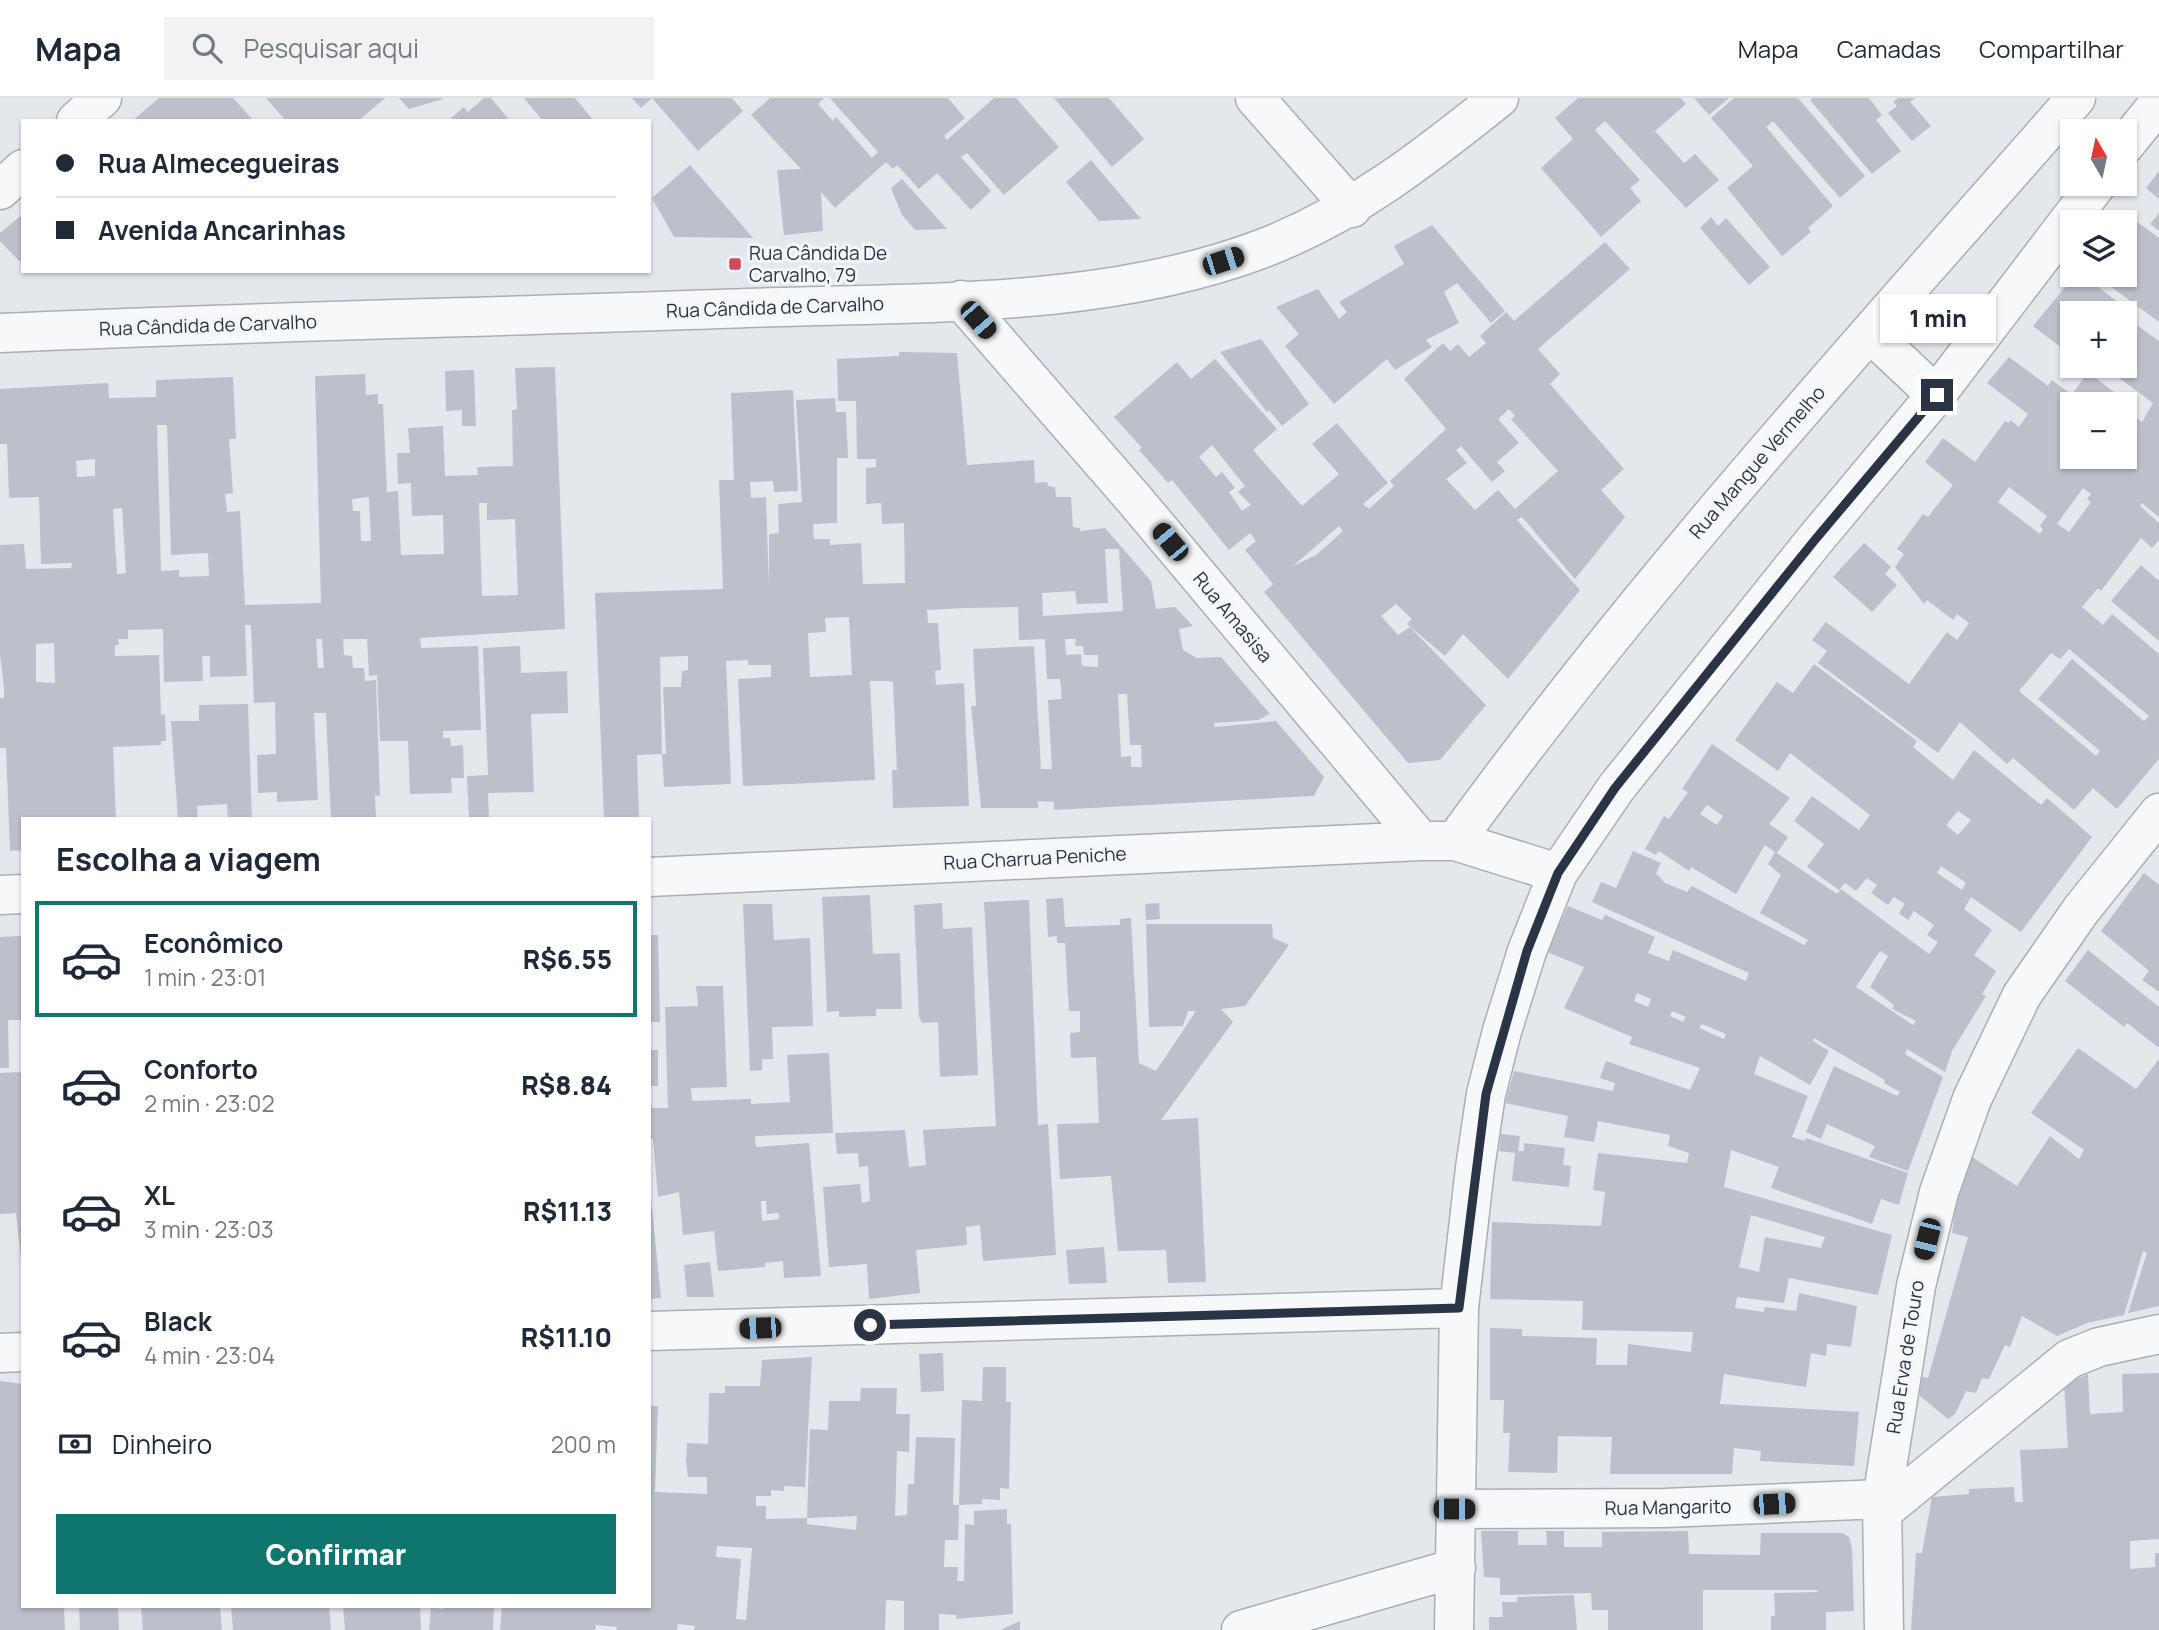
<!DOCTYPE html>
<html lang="pt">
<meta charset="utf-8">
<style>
:root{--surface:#fff;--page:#f2f2f3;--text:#1f2937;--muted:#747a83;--line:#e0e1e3;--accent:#0f766e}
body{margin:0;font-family:Manrope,sans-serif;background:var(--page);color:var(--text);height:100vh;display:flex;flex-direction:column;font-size:26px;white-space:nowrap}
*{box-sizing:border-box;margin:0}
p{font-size:23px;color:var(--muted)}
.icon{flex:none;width:38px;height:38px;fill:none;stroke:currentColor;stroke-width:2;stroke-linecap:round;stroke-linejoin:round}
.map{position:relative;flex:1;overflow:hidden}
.sheet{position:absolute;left:21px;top:719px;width:630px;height:791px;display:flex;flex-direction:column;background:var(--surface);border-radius:0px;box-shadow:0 2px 5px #0004}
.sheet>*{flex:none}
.banner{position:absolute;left:21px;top:21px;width:630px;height:154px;border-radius:0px;box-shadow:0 2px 5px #0004;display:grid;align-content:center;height:154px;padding:0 35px;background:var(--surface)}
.needle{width:46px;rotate:351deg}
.controls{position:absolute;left:2060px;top:21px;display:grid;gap:14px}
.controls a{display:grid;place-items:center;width:77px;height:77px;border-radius:0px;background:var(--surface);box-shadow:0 2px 5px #0004;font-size:35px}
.end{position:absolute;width:32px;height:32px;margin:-16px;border:9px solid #2b3445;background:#fff;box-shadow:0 0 0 4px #fff}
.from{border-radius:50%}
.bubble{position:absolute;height:49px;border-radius:0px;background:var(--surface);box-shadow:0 2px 5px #0004;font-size:23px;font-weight:800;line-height:49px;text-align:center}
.car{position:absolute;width:21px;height:42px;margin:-21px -10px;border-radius:9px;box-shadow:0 0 5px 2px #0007;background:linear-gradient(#222 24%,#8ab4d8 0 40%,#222 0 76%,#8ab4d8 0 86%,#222 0)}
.banner b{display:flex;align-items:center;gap:24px;height:66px;font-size:26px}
.banner b+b{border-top:2px solid var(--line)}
.banner i{width:18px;height:18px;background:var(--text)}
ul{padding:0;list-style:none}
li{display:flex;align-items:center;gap:21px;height:116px;margin:0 14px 10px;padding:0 21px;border:4px solid transparent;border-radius:0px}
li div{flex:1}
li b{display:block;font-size:26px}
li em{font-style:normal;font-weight:800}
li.on{border-color:var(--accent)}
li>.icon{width:63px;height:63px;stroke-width:1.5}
h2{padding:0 35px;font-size:32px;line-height:84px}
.pay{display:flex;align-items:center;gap:18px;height:77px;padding:0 35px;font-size:26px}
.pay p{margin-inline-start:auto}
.button{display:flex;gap:14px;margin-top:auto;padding:14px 35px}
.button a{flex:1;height:80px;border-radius:0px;background:var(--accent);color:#fff;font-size:28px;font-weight:800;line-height:80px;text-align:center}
header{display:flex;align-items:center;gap:42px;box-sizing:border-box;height:98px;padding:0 35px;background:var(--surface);border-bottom:2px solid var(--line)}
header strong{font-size:33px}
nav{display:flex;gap:38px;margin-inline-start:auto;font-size:24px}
.search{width:490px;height:63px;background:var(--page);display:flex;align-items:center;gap:18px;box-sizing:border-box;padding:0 24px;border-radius:0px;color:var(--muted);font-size:26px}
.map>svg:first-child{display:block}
.building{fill:#bbc0ca;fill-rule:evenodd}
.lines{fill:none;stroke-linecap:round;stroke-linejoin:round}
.minor-casing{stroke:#a9aeb7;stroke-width:41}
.minor{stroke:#f7f8fa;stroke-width:38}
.route{stroke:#2b3445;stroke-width:9}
.poi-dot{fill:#d1495b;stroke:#f4f6f9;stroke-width:2.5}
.labels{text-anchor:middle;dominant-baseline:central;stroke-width:6;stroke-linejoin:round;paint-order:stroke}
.poi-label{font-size:19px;fill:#2b3445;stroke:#f4f6f9;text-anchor:start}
.street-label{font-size:19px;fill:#2b3445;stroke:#f4f6f9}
</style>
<header>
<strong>Mapa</strong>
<div class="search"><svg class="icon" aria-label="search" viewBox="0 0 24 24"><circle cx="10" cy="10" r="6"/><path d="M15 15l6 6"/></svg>Pesquisar aqui</div>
<nav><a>Mapa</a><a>Camadas</a><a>Compartilhar</a></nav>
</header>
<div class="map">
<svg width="2159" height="1532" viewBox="0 0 2159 1532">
<rect width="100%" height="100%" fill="#e4e7ec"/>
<path class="building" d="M159 0H233L254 23H132Z
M266 0H385L358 23H286Z
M399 0H443V1L409 11Z
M484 0H491L510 23H448L464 9 468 14Z
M524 0H575L594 23H543Z
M632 0H652L641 10Z
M652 0H732L743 13 698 53Z
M770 0H824L818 6 833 23 836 19 872 60 878 54 830 0H948L965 20 944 38 947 42 994 0H1016L1059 49 1004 97 967 55 961 59 991 93 971 112 937 75 919 91 897 67 893 71 886 64 835 110 821 94 823 133 784 137 777 72 801 71 751 17Z
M1054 0H1109L1144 41 1112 69Z
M1578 0H1681L1686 6 1655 33 1684 65 1695 56 1719 82 1686 110 1605 23 1595 32 1640 82 1630 90 1641 103 1601 139 1541 70 1573 41 1555 20Z
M1694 0H1729L1709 17Z
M1734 0H1798L1865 78 1840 100 1773 23 1766 29 1833 108 1808 130 1811 134 1782 158 1727 90 1753 68 1711 20Z
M1813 0H1869L1882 17 1876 22 1901 53 1872 76 1810 2Z
M1898 0H1915L1910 4 1931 28 1912 43 1888 15 1897 8 1893 4Z
M1091 62 1141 121 1099 123 1066 84Z
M690 67 753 140 674 139 652 100Z
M2159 73V101L2146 90Z
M902 81 947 131 915 132 902 117 891 90Z
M2125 115 2159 140V224L2095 177H2124V124H2118Z
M2159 115V133L2150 126Z
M23 116V163H19L0 143V135Z
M1711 119 1718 128 1726 120 1770 169 1749 187 1700 130Z
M1432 127 1505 213 1491 225 1457 185 1444 194 1459 225 1426 242 1432 249 1395 272 1387 261 1334 306 1285 248 1299 236 1276 209 1318 191 1339 221 1347 214 1339 204 1404 166 1394 148Z
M1605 144 1630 171 1538 251 1560 276 1550 286 1624 371 1601 392 1625 419 1575 481 1522 419 1517 422 1580 492 1508 581 1463 536 1445 558 1407 526 1412 521 1396 506 1381 518 1398 537 1410 529 1486 607 1440 662 1408 665 1264 494 1273 486 1245 452 1256 443 1250 435 1229 452 1172 382 1168 385 1139 352 1142 350 1114 319 1177 264 1191 281 1215 261 1277 331 1253 352 1302 408 1339 376 1312 346 1337 325 1388 385 1363 406 1369 411 1394 388 1390 383 1446 331 1404 281 1443 245 1450 253 1458 246 1469 259 1486 245 1480 238 1506 214 1514 223ZM1509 311 1515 318 1511 321 1558 373 1515 411 1498 392 1475 412 1446 381 1467 365 1456 352 1461 348 1492 384 1505 373 1497 364 1519 345 1498 321ZM1212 347 1245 388 1238 394 1251 407 1242 413 1229 394 1235 390 1222 374 1216 379 1199 359ZM1339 428 1343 433 1332 443 1316 457 1293 468Z
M2075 177H2082L2130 213 2124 221V215H2072V258L2033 228Z
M2131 223 2159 243V419L2142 405 2140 408 2159 425V442L2152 450 2141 440 2101 493 2098 490 2082 509 2103 527 2112 516 2159 556V661L2117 711 2093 690 2074 712 2013 660 2007 666 1960 624 1938 655 1818 565 1827 553 1812 542 1826 524 1909 586 1947 534 1957 542 1969 525 1957 516 1953 522 1927 502 1924 506 1895 469 1904 456 1897 451 1923 416 1928 419 1953 387 1925 364 1943 340 1975 364 2005 323 2009 325 2010 322 2019 329 2028 316 1987 285 2009 259 2048 288 2052 282 2084 306H2072V359H2124V311L2142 324 2153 305 2103 268H2124V232ZM2009 389 2047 418 2040 428 2043 431 2040 436 1998 404ZM2083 390 2091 396 2087 401 2091 404 2069 434 2057 426ZM2069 551 2149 618 2144 623 2072 561 2038 601 2100 653 2096 658 2019 593 2051 555 2060 561Z
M1261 241 1309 306 1282 328 1269 312 1267 314 1220 254Z
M899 254 957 255 967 367 1034 362 1035 385 1047 384 1048 388 1055 389 1056 399H1071L1073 429 1080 430V433L1105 430 1151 483 1156 511 1175 509 1193 528 1179 531 1183 552 1197 560 1221 559 1270 616 1258 622 1214 625 1215 629 1276 623 1324 679 1314 698 1054 712V704L1038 703V710H981L971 608H976L973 551 1034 548 1041 671H1052L1048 602 1062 601 1060 581H1047L1045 541 1019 542 1018 509 965 510 927 512 928 525H938L941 572 935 573 936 587 964 585 969 708 893 710 892 672H897L893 584 888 583H870L875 682 743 688 738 581 771 579V567H748V562L726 563 731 686 664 689 662 656H666L663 589H681L682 573 688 572V558L660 559 662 656 637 657 639 720 604 721 595 495 723 491 719 382H734L731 295 793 292 798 393 774 394 773 383 750 384 751 400 766 399 769 490V436L779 435 778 406 802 404 796 302 835 300 836 314H846L848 360H837V425L813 426 814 441H830V447L861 445 863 486 905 485 904 425 882 426 881 405 866 406V370L876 369V361H857L856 303H838L837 261 899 258ZM1105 451H1119L1123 513 1043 518 1042 495 1075 493 1077 506 1108 505ZM849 519 852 577 810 579 808 535 826 534 825 520ZM1065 541H1076L1075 548H1083L1084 557H1098V569L1082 568 1081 556 1066 557ZM1118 596H1127L1130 647H1141L1142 669H1131V658L1121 659Z
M555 269 565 531 420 540 421 550 478 548 481 632 443 633V640H450L451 648 463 647 464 680H451L452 695 410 696 408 643H380L377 577 369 578 367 541H343L344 557 352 558 353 570H364L365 583 376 582 380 698 375 697 376 721H331L326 615H314L318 702 277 704V694L258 695 257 657 276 656 275 604 254 605 251 527H245L247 578 210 579V558H202L203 583 164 584 163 531 128 532V541H118L119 547H115V558L159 557 161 617 165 616 166 643H161V647L113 649 116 721H23V752L10 753 6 650H0V600H4V590L0 557V447L24 446 26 471 71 470 72 465 41 466 39 399 9 400 7 346H0V291L108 285 109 300 156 299V282L233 279 236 341H229L233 395 225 396 227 414 240 413 245 507 321 505 315 278 365 276 366 297 378 296V306H383L387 394 398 393 401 457 444 456 443 417 412 418 411 385 398 386 397 355H410L408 330 443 328 445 378 478 377 477 369 513 368 512 312 517 311 515 270ZM157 327H167L171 457 208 455 209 478 179 479V472L161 473ZM95 361V378L77 379 76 363ZM369 399 371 443H361L360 413H353L352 401ZM479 405H487V422L515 421 518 497 482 498ZM122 410 126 475 117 476 113 411ZM316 541H322L324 570H318ZM54 545 55 585 36 584V546Z
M474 272 476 328H462V312L446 313 445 273Z
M2088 274 2123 301 2118 306H2089L2073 295Z
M1864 445 1891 469 1885 476 1897 487 1872 514 1833 479Z
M2141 467 2159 483V543L2111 503Z
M520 548 521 575 567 573 568 615 531 616 534 694 488 695 489 721H469L467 678 488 677 483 550Z
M1814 566 1917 643 1913 649 1953 682 1974 652 2041 707 2047 700 2092 739 2021 834 1971 799 1964 811 1992 832 1974 857 1996 873 1982 896 1986 898 1952 953 1945 974 1907 951 1905 956 1943 979 1908 1073 1869 1059 1875 1048 1827 1026 1821 1041 1806 1034 1834 968 1897 998 1900 994 1884 985 1885 982 1814 940 1813 943 1829 953 1810 987 1760 958 1754 976 1808 998 1792 1039 1805 1043 1806 1040 1908 1075 1899 1107 1881 1101 1872 1126 1771 1090 1779 1069 1731 1052 1724 1089 1892 1137 1878 1197 1789 1180 1784 1205 1737 1199 1735 1210 1764 1214 1765 1209 1796 1213 1799 1195 1857 1208 1851 1249 1827 1246 1826 1258 1811 1255 1806 1289 1724 1276 1720 1306 1859 1314 1854 1368 1760 1363 1761 1353 1734 1350 1732 1376H1610L1612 1339 1558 1338 1557 1375 1508 1374 1510 1335H1503L1504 1302H1490V1230L1522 1231V1238L1597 1240 1596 1267H1627L1628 1246 1691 1254 1693 1234 1582 1232 1583 1203 1490 1201 1492 1124 1601 1128 1605 1094 1593 1092 1598 1055 1687 1065 1689 1055 1668 1048 1670 1037 1598 1023 1594 1044 1564 1039 1568 1018 1505 1005 1514 973 1613 993 1615 985 1600 980 1606 963 1690 992 1700 970 1629 946 1632 939 1564 910 1584 869 1547 854 1568 808 1602 822 1605 817 1655 839 1648 855 1669 863 1673 852 1746 883 1749 875 1592 804 1601 784 1616 790 1633 753 1661 765 1656 775 1665 785 1687 794 1692 788 1804 847 1808 842 1760 815 1781 777 1768 766 1775 754 1765 747 1736 796 1691 769 1689 773 1659 753 1656 757 1645 751 1664 718 1669 721 1688 694 1682 691 1712 646 1790 700 1769 726 1788 739 1777 755 1837 796 1841 791 1929 856 1938 844 1927 837 1934 827 1914 813 1908 822 1899 815 1905 806 1894 799 1888 807 1871 795 1877 787 1867 780 1856 793 1845 785 1839 792 1807 769 1824 746 1794 723 1812 698 1859 732 1870 717 1790 655 1778 673 1735 642 1777 584 1793 595ZM1707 707 1723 718 1717 727 1700 716ZM1958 713 1971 722 1958 737 1946 727ZM1941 768 1966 785 1962 792 1937 775ZM1880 853 1888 858 1870 889 1894 907 1892 911 1916 923 1913 927 1856 889ZM1637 895 1651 901 1648 909 1634 903ZM1672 913 1686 919 1683 924 1670 918ZM1702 926 1726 936 1724 941 1699 930ZM1751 1117 1825 1139 1821 1150 1765 1139 1759 1174 1739 1169Z
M248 606 252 721H228L227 706 197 708 198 721H178L171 623H199V607Z
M2144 775 2159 787V894L2142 882 2149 873 2101 833Z
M870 797 873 856 900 855 902 911H876V918L839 919V913L827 914 822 799Z
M1063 800 1065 829 1120 827V821L1131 820 1139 965 1156 973 1196 913H1188L1183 928 1149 929 1146 826H1272L1273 840 1289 847 1245 908 1221 911 1233 924 1161 1022 1198 1020 1206 1184 1168 1185 1166 1152 1118 1153 1111 1078 1060 1081 1057 1026 1099 1025 1096 959 1071 960 1070 935 1080 934V913H1069L1065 845H1057V838L1048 839 1046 801Z
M1029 802 1038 1027 1048 1026 1056 1157 983 1163 980 1127 966 1129 967 1147 916 1152 920 1195 869 1201 867 1166 829 1169 823 1089 860 1086 862 1105 870 1103 868 1068 859 1069 858 1055 837 1056 835 1035 905 1032 909 1069 926 1067 923 1032 996 1028 984 804Z
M942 805 943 831 972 829 978 977 940 979 938 924 922 925 919 919 914 807Z
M1159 805 1160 821 1146 822 1145 806Z
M743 806H772L774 842 810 840 813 928 772 929 773 961H762V972L750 973Z
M649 837H658L660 924H649Z
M21 838 23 922H8L9 970H0V839Z
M2088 852 2159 909V950L2127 925 2124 929 2065 883Z
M696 888H723L727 989 691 990 692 1003 751 1001V1006L790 1004 787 957 829 955 833 1035 755 1038 756 1049 809 1045 821 1178 784 1180 783 1163 765 1165V1169L718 1173 714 1133 683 1137 679 1094 658 1099 653 1041H649V1003L652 1010H668L665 909 698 908ZM761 1103H766L767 1116 779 1115V1121L762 1123Z
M2078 950 2136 991 2159 961V1208L2128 1215 2147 1155 2143 1153 2124 1217 2087 1225 2057 1238 2022 1218 2010 1249 2005 1247 1989 1281 1982 1280 1976 1295 1966 1293 1955 1316 1948 1321 1920 1298V1292L1922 1279 1928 1280 1968 1139 1952 1135 1956 1103 1950 1102 1972 1059 2017 1088 2050 1038 2079 1061 2084 1052 2031 1015Z
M649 952H658V988H649Z
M23 974V1163H21L16 1115 0 1116V975Z
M1501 1036 1520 1038 1518 1053H1524V1045L1565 1050 1563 1067 1571 1068 1569 1089 1512 1083 1515 1055 1499 1053Z
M649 1100H651L661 1200 649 1201Z
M1104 1149 1107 1185 1069 1186 1066 1152Z
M710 1164 714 1199H687L684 1167Z
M943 1255 944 1293 921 1294 919 1256Z
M812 1259 805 1389 784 1388V1393L771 1392V1398H756V1408H766V1421L807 1420 810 1331 828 1332 829 1303H860L861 1290H897L896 1316H910L909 1354 897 1353 895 1418 907 1417 908 1386H914L916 1339 955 1340 953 1407H959L962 1302 982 1303 983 1269H1006V1304H1011L1009 1391 1000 1390V1402L982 1401V1406L959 1407 958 1442H945L944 1469H958L957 1483H964L965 1426 974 1427V1413L1007 1411V1426H1011L1013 1516 956 1521 957 1517 939 1516V1532H904V1503L886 1502 885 1532H694L695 1528 678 1526 677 1532H616L617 1529 596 1527 595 1532H500L502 1508H649V1308H658L655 1394 707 1396V1379H688L686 1363 687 1345 708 1346 709 1295H725V1288H760L762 1262ZM857 1418 856 1432 807 1426V1420ZM717 1448 752 1450 746 1522 736 1521 741 1461 716 1459Z
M2159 1275V1441L2130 1443V1471L2155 1469V1455H2159V1532H1911L1916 1455H1922L1932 1399 1969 1396V1391L2014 1389 2015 1404H2023L2020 1352 2068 1350 2064 1286 2088 1276 2090 1316 2123 1314 2122 1276Z
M0 1283 23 1286V1508H64L65 1532H0Z
M1481 1433H1518V1447H1547L1546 1433H1564V1449H1602V1434L1688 1433 1689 1456 1760 1457 1761 1435H1842L1849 1439 1852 1451 1854 1513 1826 1514V1532H1771V1518H1775L1774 1495 1818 1494 1817 1492H1703V1532H1608V1512H1592L1591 1495 1500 1497V1480L1484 1479Z
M1574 1497 1577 1532H1489V1519H1503L1502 1504H1517V1499Z
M79 1508H118L119 1532H80Z
M141 1508H220L222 1532H143Z
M231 1508H329L331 1532H233Z
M343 1508H420L421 1532H345Z
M445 1508H494L493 1532H429L431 1510 445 1511Z
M1020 1523V1532H1000Z"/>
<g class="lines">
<defs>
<path id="minor" d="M1255 0 1352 110
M76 23 102 0
M2124 48 2159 5
M0 92 23 71
M961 202 1134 401 1421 743
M0 235C249 224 498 219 747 210 915 204 1105 211 1264 150 1354 115 1424 60 1499 0
M1870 235 1936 297
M1455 743C1645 481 1863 243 2076 0
M649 779 1421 743H1455L1558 775
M0 797 23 796
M649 1233 1459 1210
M0 1255 23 1254
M1454 1411 1665 1410 1882 1401
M1882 1414 2069 1261 2099 1249 2159 1236
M1241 1532 1456 1470
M1454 1532 1459 1210 1475 1070 1486 996 1502 933 1527 853 1558 775 1616 690 1814 443 1936 297 2097 86
M1884 1532 1882 1401 1916 1188 1939 1094 1972 1001 2022 897 2081 812 2159 715"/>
</defs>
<use href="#minor" class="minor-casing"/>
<use href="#minor" class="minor"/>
</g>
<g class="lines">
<path class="route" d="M870 1227 1459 1210 1486 996 1527 853 1558 775 1615 690 1814 443 1937 297"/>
</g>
<rect class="poi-dot" x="728" y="159" width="14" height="14" rx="3.5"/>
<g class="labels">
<g class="poi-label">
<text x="749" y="155">Rua Cândida De<tspan x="749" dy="22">Carvalho, 79</tspan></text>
</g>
<g class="street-label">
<text transform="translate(775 209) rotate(-2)">Rua Cândida de Carvalho</text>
<text transform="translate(208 227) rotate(-2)">Rua Cândida de Carvalho</text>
<text transform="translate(1757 364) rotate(-49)">Rua Mangue Vermelho</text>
<text transform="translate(1233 519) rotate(50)">Rua Amasisa</text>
<text transform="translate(1035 760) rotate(-3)">Rua Charrua Peniche</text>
<text transform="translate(1905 1259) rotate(-81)">Rua Erva de Touro</text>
<text transform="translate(1668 1409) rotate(-1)">Rua Mangarito</text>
</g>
</g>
</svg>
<div class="controls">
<a><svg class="needle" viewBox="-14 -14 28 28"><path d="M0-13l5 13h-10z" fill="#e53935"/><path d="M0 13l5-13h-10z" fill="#747a83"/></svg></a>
<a><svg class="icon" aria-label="layers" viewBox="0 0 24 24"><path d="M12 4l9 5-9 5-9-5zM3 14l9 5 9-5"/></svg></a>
<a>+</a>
<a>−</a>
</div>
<i class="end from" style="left:870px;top:1227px"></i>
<i class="end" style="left:1937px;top:297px"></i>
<div class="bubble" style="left:1880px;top:196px;width:116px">1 min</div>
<i class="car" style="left:1223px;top:163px;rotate:72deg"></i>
<i class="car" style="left:978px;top:222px;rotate:139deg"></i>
<i class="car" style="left:1170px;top:444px;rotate:320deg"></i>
<i class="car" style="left:1927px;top:1141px;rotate:194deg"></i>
<i class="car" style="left:760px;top:1230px;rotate:268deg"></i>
<i class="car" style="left:1774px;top:1406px;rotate:87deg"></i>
<i class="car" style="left:1454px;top:1411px;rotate:90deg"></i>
<div class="banner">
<b><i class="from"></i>Rua Almecegueiras</b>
<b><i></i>Avenida Ancarinhas</b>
</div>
<section class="sheet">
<h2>Escolha a viagem</h2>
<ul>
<li class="on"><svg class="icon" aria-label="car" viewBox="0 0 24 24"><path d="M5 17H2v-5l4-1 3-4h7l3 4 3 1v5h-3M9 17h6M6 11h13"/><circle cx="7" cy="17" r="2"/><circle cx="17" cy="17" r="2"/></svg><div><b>Econômico</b><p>1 min · 23:01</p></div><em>R$6.55</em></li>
<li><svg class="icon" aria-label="car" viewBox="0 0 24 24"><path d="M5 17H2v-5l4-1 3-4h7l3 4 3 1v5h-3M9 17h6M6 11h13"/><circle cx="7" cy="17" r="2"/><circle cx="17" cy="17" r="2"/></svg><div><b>Conforto</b><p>2 min · 23:02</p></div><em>R$8.84</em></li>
<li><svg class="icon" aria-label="car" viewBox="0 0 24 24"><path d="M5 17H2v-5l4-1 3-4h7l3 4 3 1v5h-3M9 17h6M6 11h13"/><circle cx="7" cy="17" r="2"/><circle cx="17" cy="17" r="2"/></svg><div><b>XL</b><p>3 min · 23:03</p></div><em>R$11.13</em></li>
<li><svg class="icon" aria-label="car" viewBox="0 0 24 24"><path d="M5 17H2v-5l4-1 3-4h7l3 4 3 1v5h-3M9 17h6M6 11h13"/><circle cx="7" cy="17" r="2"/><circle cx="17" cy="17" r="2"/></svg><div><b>Black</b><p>4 min · 23:04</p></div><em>R$11.10</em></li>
</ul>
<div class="pay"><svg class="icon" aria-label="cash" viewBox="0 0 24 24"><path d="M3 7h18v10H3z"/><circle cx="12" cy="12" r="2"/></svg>Dinheiro<p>200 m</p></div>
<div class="button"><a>Confirmar</a></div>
</section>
</div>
